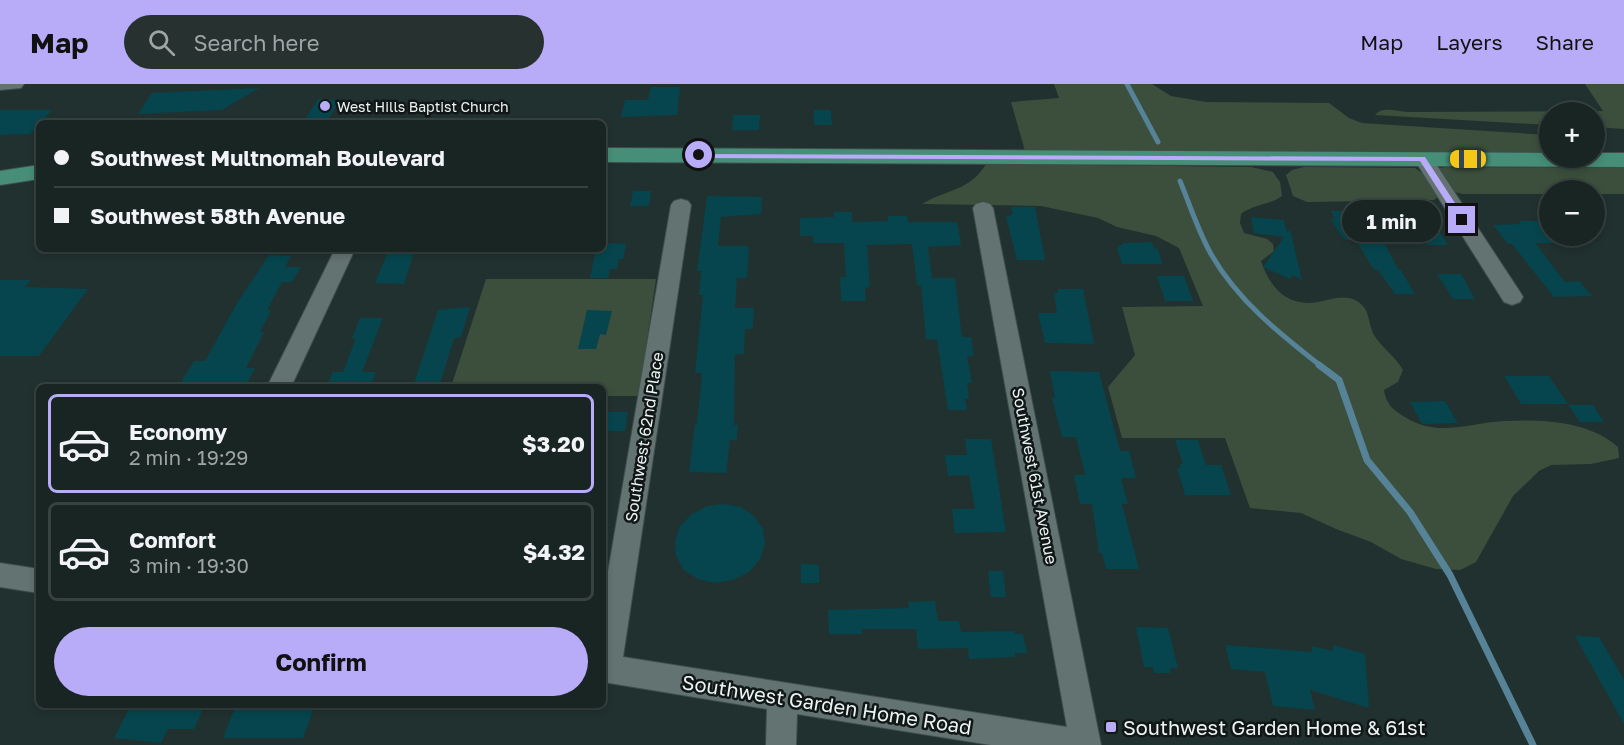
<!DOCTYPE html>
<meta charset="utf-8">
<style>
:root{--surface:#192523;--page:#263130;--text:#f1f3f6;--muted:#9fa5a6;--line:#374241;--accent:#b8abf7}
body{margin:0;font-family:"Golos Text",sans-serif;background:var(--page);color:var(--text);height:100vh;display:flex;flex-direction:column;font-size:22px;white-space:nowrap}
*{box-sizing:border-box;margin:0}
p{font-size:20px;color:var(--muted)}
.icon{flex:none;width:33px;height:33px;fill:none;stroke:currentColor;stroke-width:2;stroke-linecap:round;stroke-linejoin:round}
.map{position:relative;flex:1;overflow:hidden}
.details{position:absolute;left:36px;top:300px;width:570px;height:324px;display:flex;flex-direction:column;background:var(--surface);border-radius:9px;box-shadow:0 3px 9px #0003,0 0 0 2px var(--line)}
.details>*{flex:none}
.banner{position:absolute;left:36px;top:36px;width:570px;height:132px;border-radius:9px;box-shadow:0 3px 9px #0003,0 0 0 2px var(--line);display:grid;align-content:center;height:132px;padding:0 18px;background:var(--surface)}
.controls{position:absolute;left:1539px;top:18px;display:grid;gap:12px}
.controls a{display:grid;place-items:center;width:66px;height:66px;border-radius:50%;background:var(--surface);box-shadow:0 3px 9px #0003,0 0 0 2px var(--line);font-size:30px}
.end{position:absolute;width:27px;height:27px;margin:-14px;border:8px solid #b8abf7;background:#111;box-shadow:0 0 0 3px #111}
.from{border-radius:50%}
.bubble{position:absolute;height:42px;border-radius:21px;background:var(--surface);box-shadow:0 3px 9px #0003,0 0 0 2px var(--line);font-size:20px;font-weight:700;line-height:42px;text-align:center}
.car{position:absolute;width:18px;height:36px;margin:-18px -9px;border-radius:8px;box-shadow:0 0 4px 2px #0007;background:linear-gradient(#f5c518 24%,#345 0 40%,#f5c518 0 76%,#345 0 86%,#f5c518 0)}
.banner b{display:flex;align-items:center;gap:21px;height:57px;font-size:22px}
.banner b+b{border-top:2px solid var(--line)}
.banner i{width:15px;height:15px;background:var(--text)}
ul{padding:10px 0 0;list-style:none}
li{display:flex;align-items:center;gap:18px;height:99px;margin:0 12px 9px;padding:0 6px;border:3px solid var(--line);border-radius:9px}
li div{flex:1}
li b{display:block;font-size:22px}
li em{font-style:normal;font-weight:700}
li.active{border-color:var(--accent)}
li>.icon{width:54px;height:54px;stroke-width:1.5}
.action{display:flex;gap:12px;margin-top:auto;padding:12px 18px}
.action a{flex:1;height:69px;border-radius:36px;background:var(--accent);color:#111;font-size:24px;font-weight:700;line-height:69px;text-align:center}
header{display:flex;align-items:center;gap:36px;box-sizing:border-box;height:84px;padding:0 30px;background:var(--accent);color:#111}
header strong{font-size:28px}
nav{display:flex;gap:33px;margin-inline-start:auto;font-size:21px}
.search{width:420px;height:54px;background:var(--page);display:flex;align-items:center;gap:15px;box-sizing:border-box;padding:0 21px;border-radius:33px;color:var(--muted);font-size:22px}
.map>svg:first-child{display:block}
.green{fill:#3b4f3c}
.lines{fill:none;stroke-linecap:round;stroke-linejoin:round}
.stream-far1{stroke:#568398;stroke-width:5}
.stream{stroke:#568398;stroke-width:7}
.building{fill:#06454d}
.minor-casing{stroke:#404d4c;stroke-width:2}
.major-casing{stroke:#404d4c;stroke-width:2}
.minor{fill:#637371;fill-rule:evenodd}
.major{fill:#468e77;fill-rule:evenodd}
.route{fill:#b8abf7}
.poi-dot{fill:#b8abf7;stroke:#101716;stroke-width:2}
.labels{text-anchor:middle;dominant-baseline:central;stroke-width:5;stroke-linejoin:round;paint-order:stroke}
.far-poi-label{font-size:14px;fill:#eaf4f2;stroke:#101716;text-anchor:start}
.street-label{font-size:16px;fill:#eaf4f2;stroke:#101716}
.near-street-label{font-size:20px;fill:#eaf4f2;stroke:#101716}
.near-poi-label{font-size:20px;fill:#eaf4f2;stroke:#101716;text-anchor:start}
</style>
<header>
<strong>Map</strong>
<div class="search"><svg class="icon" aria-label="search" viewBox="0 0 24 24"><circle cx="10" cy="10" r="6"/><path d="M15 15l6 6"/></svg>Search here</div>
<nav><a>Map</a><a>Layers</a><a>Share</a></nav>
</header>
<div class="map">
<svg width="1624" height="661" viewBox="0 0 1624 661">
<rect width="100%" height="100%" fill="#21312f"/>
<path class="green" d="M1054 0H1152L1171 12 1206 18 1329 19 1349 34 1362 39 1549 51V69L1025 67 1011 18 1059 14Z
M1585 0H1624V45L1595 43 1594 28H1550L1549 41 1375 31C1382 22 1397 27 1408 28L1603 27Z
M986 80 1251 83 1273 88 1280 98 1282 112C1270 121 1252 121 1241 130L1240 139 1244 149 1267 155 1273 160 1274 167 1261 177C1271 207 1290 225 1323 217 1333 215 1344 211 1355 216 1371 224 1367 237 1374 251 1383 265 1395 272 1403 286L1398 298 1384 306C1386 320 1393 326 1405 333 1438 354 1468 339 1504 337 1541 335 1590 337 1618 363L1619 374 1591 380 1551 381 1539 387 1513 412 1476 478 1460 486 1436 485 1401 475 1371 458 1336 445 1301 429 1250 424 1225 354H1122L1108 303 1135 271 1122 223 1203 222 1179 164 1156 152 1117 143 1098 134 1041 122 922 120C947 105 970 107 986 80Z
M1304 83 1415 84 1426 92 1440 111 1434 116 1307 118 1293 112 1286 91 1292 86Z
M1447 83 1624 84V110H1595L1594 106H1550L1549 110H1463L1450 107 1437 84Z
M486 195H656L639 312H603V303H451Z"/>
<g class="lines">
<path class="stream-far1" d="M1127 0 1158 58
M1180 97C1190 121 1198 147 1211 170 1237 216 1280 250 1321 282"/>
<path class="stream" d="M1319 281 1339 296 1367 376 1410 428 1450 491 1533 661"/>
</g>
<path class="building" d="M651 3H680L677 31 621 33 625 16H648Z
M259 4 222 26 138 30 152 9Z
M318 15 340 16 326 39H303Z
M0 26H52L30 50 0 51Z
M814 26H831L832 41H814Z
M733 31H760L759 46H732Z
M633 107H651L649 122H630Z
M707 112 762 113 761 130 721 133 718 162H749L747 194H737L735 224H754L753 245H745L744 270H735L734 341H738L737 356H730L726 389 689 388 695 340H697L702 289H695L703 211H699L701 187H697Z
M1011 123H1035L1045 176H1017L1006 133 1013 130Z
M1331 127H1367L1398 185H1400L1415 210H1395L1378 186H1374L1356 156H1345L1339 149 1331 135H1335Z
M834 128H852V138L888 137V132H907L908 138H957L961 161 928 163 932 194H955L962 253H971L974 272H967L972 299H967L969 315H965L967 326H948L937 256 926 255 921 201H917L912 160 867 161 870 203 865 204 866 217H841L840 193H846L844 159H813V152H800V134L834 133Z
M1251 133 1284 136 1287 149 1290 145 1302 196 1292 191 1290 195 1263 183 1284 153 1254 149Z
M1519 137H1550V153L1554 159H1535L1565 198 1579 197 1592 212 1554 213 1512 160H1508L1493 141 1521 140Z
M1413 139H1434L1448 161H1426Z
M1152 158 1154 165 1157 164 1163 180H1122L1117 164 1124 159Z
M603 159 626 160 623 175H619L617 185H610L608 194H590L596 165H603Z
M389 165H415L404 200 375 199Z
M269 171 291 172 285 183H301L292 198H282L267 226H271L260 249 264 248 246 284H255L245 303H178L194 277H205L237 219Z
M1437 190H1461L1475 215H1453Z
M1157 192H1184L1193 217H1165Z
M0 196H31L25 203 88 205 39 272H0Z
M1058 205H1083L1094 260 1045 259 1038 229H1057L1054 209H1058Z
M470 223 461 253 454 254 439 303H413L438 226Z
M587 226 612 227 606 251 600 250 596 265H578Z
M360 234H383L362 288H376L370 303H326L333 288H343L356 254H352Z
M1050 287 1099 288 1120 367H1129L1136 394H1121L1128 420H1122L1139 485H1106L1102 469H1099L1092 420H1080L1074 391H1085L1076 353H1062L1052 314H1055Z
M1504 292H1549L1568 320H1521Z
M1445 317 1458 339 1422 340 1410 318Z
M1568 321H1593L1604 338H1580Z
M603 328H628L625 347H603Z
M965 355H991L1006 448 955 449 952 425H975L969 391 948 392 945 371H967Z
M1175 356H1198L1206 381H1221L1231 411H1185L1177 384H1181L1180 380H1183Z
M724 420 741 423 754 432 763 445 765 460 760 475 749 488 733 496 715 499 698 495 684 486 676 472 675 457 680 442 692 430 707 422Z
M801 480 819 481V499H801Z
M988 487H1003L1006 513H991Z
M935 517 938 537H959L961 548 1014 547 1015 550H1023L1027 569H1015V573L969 575 968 564 918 565 916 545H862V550H829L828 526 909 524 908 518Z
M1136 543 1168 544 1178 584H1170L1171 589H1154L1153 583H1144Z
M1575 552 1599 553 1624 596V640Z
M1225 561 1312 568V562L1333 567V561L1365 570 1369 624 1310 606 1315 626 1273 622 1265 588 1231 585Z
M131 621H205L194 645H168L161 659 114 654Z
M236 621 291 622 290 624H314L303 654H223Z"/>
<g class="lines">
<defs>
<path id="minor" d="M0 0H24L21 4 0 6Z
M1423 69 1430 71 1520 208 1523 213 1520 218 1512 221 1504 218 1414 75 1416 71Z
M681 115 688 117 691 121 623 573 1067 643 973 124 976 120 983 118 990 120 993 124 1101 661H991L797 630 796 661H766L767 625 603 598V517L671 121 674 117Z
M335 165H355L291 303H267Z
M0 479 39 485V509L0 503Z"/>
<path id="major" d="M603 64 1550 69V74H1594V69H1624V83L603 78Z
M39 81V95L0 101V87Z"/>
</defs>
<use href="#minor" class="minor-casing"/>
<use href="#major" class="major-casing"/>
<use href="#minor" class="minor"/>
<use href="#major" class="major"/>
</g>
<path class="route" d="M696 70 1422 73H1425L1466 136 1459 138 1420 77 699 74 696 73Z"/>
<g class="poi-dot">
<circle cx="325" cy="22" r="6"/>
<rect x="1105" y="637" width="12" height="12" rx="3"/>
</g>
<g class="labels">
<g class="far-poi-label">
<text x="337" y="22">West Hills Baptist Church</text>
</g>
<g class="street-label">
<text transform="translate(644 353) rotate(-81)">Southwest 62nd Place</text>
<text transform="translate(1035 392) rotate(79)">Southwest 61st Avenue</text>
</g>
<g class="near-street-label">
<text transform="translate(827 620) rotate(9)">Southwest Garden Home Road</text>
</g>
<g class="near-poi-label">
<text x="1123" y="643">Southwest Garden Home &amp; 61st</text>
</g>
</g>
</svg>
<div class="controls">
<a>+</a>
<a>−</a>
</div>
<i class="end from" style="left:699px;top:71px"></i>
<i class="end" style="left:1462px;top:136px"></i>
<div class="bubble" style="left:1342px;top:116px;width:99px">1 min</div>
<i class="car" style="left:1468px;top:75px;rotate:270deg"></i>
<div class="banner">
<b><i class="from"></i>Southwest Multnomah Boulevard</b>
<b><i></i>Southwest 58th Avenue</b>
</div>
<section class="details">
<ul>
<li class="active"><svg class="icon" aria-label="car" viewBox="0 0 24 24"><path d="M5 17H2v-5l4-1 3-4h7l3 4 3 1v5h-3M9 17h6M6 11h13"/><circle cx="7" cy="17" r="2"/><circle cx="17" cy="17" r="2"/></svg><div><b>Economy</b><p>2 min · 19:29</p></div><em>$3.20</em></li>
<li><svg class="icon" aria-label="car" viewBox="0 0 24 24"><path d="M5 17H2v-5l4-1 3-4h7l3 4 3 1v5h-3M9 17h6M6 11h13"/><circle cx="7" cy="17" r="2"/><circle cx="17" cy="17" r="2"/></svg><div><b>Comfort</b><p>3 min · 19:30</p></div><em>$4.32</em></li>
</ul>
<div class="action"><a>Confirm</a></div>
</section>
</div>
